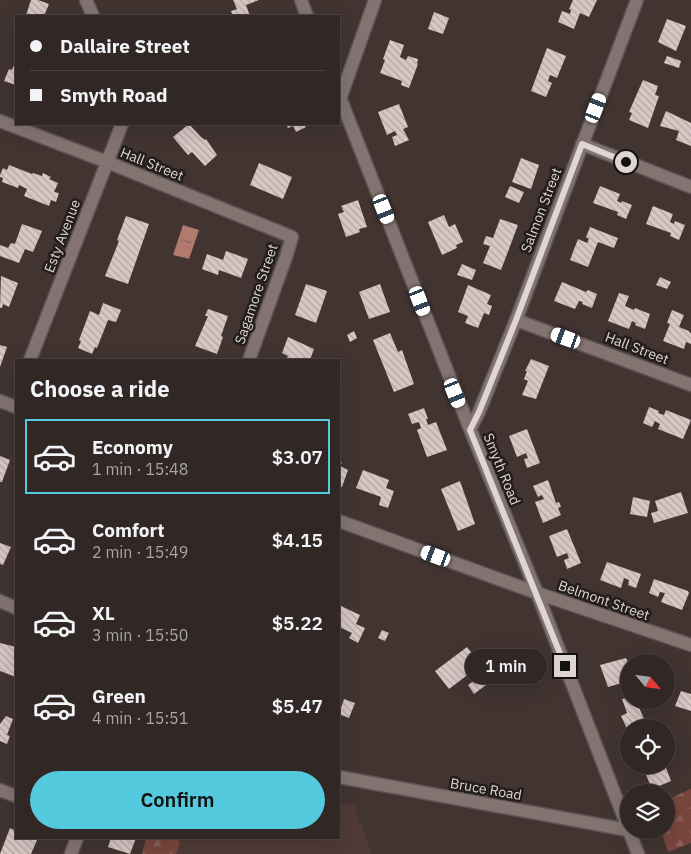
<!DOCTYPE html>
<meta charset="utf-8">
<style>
:root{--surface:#312725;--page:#3d3332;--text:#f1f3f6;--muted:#a8a5a7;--line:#4c4442;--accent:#54cade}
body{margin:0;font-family:"IBM Plex Sans",sans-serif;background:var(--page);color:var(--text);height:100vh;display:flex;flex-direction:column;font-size:19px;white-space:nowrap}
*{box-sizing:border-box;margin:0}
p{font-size:16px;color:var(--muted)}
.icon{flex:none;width:28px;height:28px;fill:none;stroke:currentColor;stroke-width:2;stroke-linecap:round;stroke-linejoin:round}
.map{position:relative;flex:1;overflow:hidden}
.drawer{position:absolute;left:15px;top:359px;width:325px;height:480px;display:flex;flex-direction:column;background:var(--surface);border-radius:0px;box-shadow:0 5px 20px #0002,0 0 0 1px var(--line)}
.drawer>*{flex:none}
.banner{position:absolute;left:15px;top:15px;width:325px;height:110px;border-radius:0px;box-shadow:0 5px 20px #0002,0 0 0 1px var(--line);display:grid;align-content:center;height:110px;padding:0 15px;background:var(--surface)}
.needle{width:32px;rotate:119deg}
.buttons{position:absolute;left:620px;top:654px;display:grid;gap:10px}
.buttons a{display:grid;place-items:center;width:55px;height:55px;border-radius:50%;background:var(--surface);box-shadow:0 5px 20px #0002,0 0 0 1px var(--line);font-size:25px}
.end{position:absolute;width:22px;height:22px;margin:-11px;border:6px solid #dfd6d4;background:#111;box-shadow:0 0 0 2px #111}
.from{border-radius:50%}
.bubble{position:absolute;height:35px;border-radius:18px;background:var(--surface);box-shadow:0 5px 20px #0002,0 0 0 1px var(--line);font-size:16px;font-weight:600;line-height:35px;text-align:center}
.car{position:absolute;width:15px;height:30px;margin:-15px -8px;border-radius:6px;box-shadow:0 0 4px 1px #0007;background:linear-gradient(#fff 24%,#345 0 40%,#fff 0 76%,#345 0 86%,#fff 0)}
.banner b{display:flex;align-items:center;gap:18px;height:48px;font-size:19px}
.banner b+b{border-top:1px solid var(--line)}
.banner i{width:12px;height:12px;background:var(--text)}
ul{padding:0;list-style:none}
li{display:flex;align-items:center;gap:15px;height:75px;margin:0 10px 8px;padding:0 5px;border:2px solid transparent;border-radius:0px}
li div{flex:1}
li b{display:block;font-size:19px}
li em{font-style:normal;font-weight:600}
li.on{border-color:var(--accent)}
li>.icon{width:45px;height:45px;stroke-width:1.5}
h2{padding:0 15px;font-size:22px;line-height:60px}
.button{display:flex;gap:10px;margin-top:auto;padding:10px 15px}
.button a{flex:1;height:58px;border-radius:30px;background:var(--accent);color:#111;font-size:20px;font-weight:600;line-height:58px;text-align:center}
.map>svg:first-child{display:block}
.built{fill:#4f3a36}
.forest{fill:url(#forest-firs)}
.water{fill:url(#water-ripples)}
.building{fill:url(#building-back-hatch)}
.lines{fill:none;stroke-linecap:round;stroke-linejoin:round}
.minor-casing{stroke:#5e5351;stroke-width:15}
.tertiary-casing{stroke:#5e5351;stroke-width:15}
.minor{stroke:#837471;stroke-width:12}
.tertiary{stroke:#837471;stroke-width:12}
.route{stroke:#dfd6d4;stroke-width:6}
.labels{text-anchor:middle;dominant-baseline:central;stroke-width:5;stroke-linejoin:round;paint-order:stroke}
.street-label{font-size:14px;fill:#dfd6d4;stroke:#231d1c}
</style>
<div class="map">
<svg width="691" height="854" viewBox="0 0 691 854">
<defs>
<pattern id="forest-firs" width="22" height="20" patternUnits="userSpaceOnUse" patternTransform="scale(1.25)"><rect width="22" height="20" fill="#78463d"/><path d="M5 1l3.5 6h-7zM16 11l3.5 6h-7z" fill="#8b6058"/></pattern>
<pattern id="water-ripples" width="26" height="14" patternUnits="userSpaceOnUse" patternTransform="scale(1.25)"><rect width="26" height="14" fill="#b2796f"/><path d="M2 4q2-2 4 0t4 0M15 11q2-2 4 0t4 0" fill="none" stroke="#8b655f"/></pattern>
<pattern id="building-back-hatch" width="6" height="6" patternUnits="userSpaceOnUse" patternTransform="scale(1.25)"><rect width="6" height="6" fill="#d8c7c4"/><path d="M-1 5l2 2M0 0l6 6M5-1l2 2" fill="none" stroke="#b3a5a3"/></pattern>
</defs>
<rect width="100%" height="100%" fill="#413431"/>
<path class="built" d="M339 802 354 805 372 854H171L176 838H339Z"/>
<path class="forest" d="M691 789V843L668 852 661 830H666V800Z
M146 838H177L180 843 176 854H142Z"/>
<path class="water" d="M183 225 199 230 189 259 173 255Z"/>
<path class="building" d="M31 0H38L49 4 44 16 26 15Z
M233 0H259L246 5 250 16H233L231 11 237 9Z
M573 0H597L589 17 580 13 574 29 558 22 562 11 570 14 571 10 569 9Z
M434 12 449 18 443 34 428 29Z
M667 19 686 26 676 51 658 42Z
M390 40 404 45 400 57 406 60 408 56 418 59 417 63 418 64 409 88 401 85 402 81 380 73 385 60 383 59Z
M547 48 566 56 557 78 550 75 548 81 552 83 546 97 531 91Z
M667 56 681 61 679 68 664 63Z
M16 60V85L4 81 9 69 12 70Z
M643 80 658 86 655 95 659 96 648 128 629 120 632 113 629 112Z
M399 104 408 127 403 129 409 140 395 146 392 137 397 135 395 131 387 135 378 112Z
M666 111 691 123V146L676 140 679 131 660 126Z
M189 124 201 137 205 140 206 139 217 155 205 166 192 152 188 155 173 137Z
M286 124H304L306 127 296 132 293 126 288 128Z
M521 158 539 165 531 189 512 182Z
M259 163 292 177 283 199 250 185Z
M9 165 32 174 33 173 42 176 43 173 51 177 49 179 58 183 54 192 59 193 56 202 51 200 49 206 24 196 27 189 19 185 18 188 2 182 3 178 0 177V175L3 168 7 170Z
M510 186 524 192 519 203 505 197Z
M600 186 620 194 617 201 621 203 622 201 632 205 626 219 617 215 618 212 593 203Z
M358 200 367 227 359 229 360 232 346 237 338 214 344 212 341 206Z
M653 206 673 214 670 222 674 224 675 221 685 225 679 240 670 236 671 233 646 224Z
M444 215 449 227 455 224 463 242 456 245 457 248 442 255 428 222Z
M126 216 149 224 128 284 105 276 119 241 117 240Z
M500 219 518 225 501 270 483 263 490 246 483 244 486 236 493 238Z
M22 224 42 231 33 252 25 249 19 263 0 256V245L8 248 11 243 15 244Z
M590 227 618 238 614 248 598 242 588 267 570 260 578 239 587 243 589 239 586 237Z
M226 251 248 259 241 278 219 270 218 275 202 269 207 254 223 260Z
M462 264 476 270 472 280 457 275Z
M1 276 18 283 9 307 3 304 2 308H0Z
M660 277 671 282 667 289 656 285Z
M562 282 586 292 588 290 597 294 592 308 582 304 583 302 579 301 575 309 554 301Z
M306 284 327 291 316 323 295 315Z
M380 284 390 312 369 319 359 292Z
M468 285 491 295 487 304 492 306 489 315 484 313 478 328 465 323 468 316 458 312Z
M619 293 629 296 625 306 634 310 635 308 650 314 645 329 635 325 636 323 632 321 629 329 608 321Z
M103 303 121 310 116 322 108 320 97 348 95 347 92 354 78 348 81 341 79 340 90 311 99 315Z
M208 309 228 316 221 336 223 337 217 354 195 346 208 316H205Z
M672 310 684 315 679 327 689 331V332L691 333V344L686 342 684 349 663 341 670 324 667 323Z
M354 331 357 338 350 342 347 335Z
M390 333 398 352 402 350 414 384 394 392 373 340Z
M288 337 314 349 310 360H286L288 356 282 353Z
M0 345 7 347 0 367Z
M531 359 549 366 536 399 522 395 528 381 524 379 527 371H525Z
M649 407 659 411 658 413 664 415 666 410 691 420 683 439 658 429 660 424 655 421 652 427 643 423Z
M424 408 428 419H426L428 425 436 422 447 450 427 457 417 430 421 428 419 422 412 424 408 414Z
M527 429 540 463 527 468 524 459 528 458 526 453 517 457 509 436Z
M0 456 10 460 2 482H0Z
M339 461 342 462 340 466 348 470 342 487 339 486Z
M363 470 389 480 386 488 394 491 388 508 379 505 381 497 356 488Z
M548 480 556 503 559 502 561 507 558 508 561 515 543 523 535 502 544 499 542 495 538 497 533 486Z
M460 481 475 524 458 531 441 489Z
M681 492 688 513 654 523 651 513 658 511 655 501Z
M633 497 650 501 647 517 630 514Z
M567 529 581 563 567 569 564 560 569 558 567 553 557 557 549 536Z
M0 543 11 547 3 565 0 564Z
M607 562 641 574 636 588 628 585 629 580 624 578 621 588 600 580Z
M654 579 688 591 689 593 682 610 661 602 665 593 660 592 658 597 649 593Z
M339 605 360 615 356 624 365 628 358 643 349 638 352 633 339 627Z
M382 630 389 633 385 641 378 638Z
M0 643 16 647V677L0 671Z
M467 647 480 663 476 667 483 676 485 675 490 682 474 694 468 685 475 680 470 673 449 689 435 671Z
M626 658 629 664V681L608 687 600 665Z
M681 691 691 694V711L675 706Z
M629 697V700H640L642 704 638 705 648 728H629V733L621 716 627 713 622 699Z
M344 699 355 703 349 718 339 714Z
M6 716 13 719 7 735 10 736 7 744 0 741V724Z
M642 765H665L671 781 652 789Z
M10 828 16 831V838H32L37 840 31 854H0Z
M111 838H136L130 854 108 847Z"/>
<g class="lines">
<defs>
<path id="minor" d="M86 0 93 16
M301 0 307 16
M339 95 470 429 537 593 691 645
M340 99 375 0
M0 121 107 162 292 237 286 257 249 360
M582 144 691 187
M516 320 691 385
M30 360 122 124
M470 429 479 412 516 320 637 0
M0 601 16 608
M339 777 628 830
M0 790 16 796
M71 854 77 838"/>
<path id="tertiary" d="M0 401 16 407
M339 521 537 593 638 854"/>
</defs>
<use href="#minor" class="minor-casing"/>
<use href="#tertiary" class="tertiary-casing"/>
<use href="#minor" class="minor"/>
<use href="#tertiary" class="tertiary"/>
</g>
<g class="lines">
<path class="route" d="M565 666 470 430 479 412 516 320 582 144 626 162"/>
</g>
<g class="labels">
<g class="street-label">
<text transform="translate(152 164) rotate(22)">Hall Street</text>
<text transform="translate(541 210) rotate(-69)">Salmon Street</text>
<text transform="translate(62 236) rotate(-69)">Esty Avenue</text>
<text transform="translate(256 294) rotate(-71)">Sagamore Street</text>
<text transform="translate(637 348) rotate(21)">Hall Street</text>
<text transform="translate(502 469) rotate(68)">Smyth Road</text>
<text transform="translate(604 600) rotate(19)">Belmont Street</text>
<text transform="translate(486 789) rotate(10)">Bruce Road</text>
</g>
</g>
</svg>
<div class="buttons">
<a><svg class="needle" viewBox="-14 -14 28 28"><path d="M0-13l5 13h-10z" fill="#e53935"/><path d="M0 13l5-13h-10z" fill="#a8a5a7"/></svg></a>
<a><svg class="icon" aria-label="locate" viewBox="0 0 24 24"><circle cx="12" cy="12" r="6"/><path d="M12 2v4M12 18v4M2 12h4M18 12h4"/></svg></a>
<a><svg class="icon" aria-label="layers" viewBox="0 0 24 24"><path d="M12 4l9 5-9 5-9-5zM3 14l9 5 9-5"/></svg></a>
</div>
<i class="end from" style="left:626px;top:162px"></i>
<i class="end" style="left:565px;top:666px"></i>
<div class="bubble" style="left:465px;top:649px;width:82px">1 min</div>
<i class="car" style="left:596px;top:108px;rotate:21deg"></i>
<i class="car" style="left:384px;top:209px;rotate:158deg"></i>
<i class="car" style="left:420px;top:301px;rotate:159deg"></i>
<i class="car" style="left:566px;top:338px;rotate:290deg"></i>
<i class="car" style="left:455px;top:393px;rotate:158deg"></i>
<i class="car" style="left:436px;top:556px;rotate:290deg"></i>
<div class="banner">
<b><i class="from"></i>Dallaire Street</b>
<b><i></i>Smyth Road</b>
</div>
<section class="drawer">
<h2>Choose a ride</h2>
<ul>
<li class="on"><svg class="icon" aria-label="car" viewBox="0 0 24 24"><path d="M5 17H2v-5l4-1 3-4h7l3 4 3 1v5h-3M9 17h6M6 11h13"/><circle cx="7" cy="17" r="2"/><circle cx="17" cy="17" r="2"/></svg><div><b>Economy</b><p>1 min · 15:48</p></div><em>$3.07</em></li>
<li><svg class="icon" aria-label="car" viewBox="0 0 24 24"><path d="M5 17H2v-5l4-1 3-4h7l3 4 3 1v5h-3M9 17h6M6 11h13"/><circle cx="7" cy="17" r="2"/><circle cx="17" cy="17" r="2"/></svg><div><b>Comfort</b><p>2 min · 15:49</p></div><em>$4.15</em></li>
<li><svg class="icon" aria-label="car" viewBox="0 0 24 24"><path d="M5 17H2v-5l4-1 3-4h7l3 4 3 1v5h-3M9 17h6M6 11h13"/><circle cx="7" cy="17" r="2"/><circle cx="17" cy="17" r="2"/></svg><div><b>XL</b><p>3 min · 15:50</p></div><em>$5.22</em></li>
<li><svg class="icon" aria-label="car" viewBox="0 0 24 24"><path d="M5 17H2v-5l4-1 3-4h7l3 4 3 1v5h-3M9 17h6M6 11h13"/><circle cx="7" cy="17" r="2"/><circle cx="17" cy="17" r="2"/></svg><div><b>Green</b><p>4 min · 15:51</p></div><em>$5.47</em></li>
</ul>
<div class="button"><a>Confirm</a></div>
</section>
</div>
